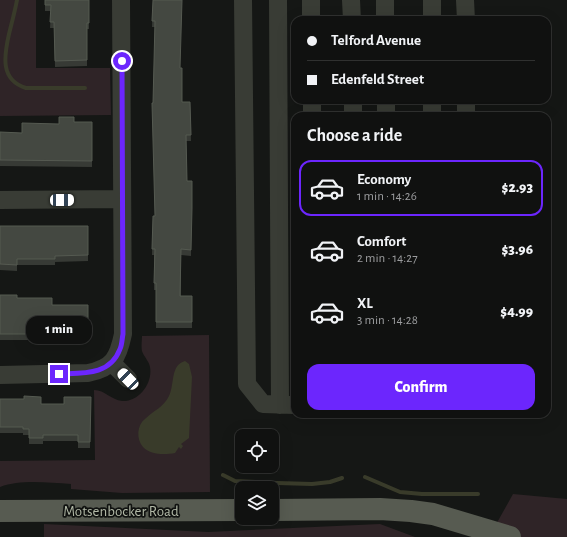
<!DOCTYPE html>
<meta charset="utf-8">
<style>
:root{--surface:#101110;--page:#1e1f1e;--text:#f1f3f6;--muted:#9c9d9f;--line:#303130;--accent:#6c26fd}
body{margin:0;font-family:"Alegreya Sans",sans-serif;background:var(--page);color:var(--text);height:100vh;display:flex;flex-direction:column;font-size:15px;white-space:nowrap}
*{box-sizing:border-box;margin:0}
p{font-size:13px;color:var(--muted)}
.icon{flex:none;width:22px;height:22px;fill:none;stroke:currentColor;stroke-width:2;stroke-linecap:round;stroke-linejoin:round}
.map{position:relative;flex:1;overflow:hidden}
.side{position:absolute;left:291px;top:112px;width:260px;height:306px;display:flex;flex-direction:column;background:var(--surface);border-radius:12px;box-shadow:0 4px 16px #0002,0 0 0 1px var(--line)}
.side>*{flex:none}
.guide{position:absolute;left:291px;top:16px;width:260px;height:88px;border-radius:12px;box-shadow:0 4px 16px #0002,0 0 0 1px var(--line);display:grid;align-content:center;height:88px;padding:0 16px;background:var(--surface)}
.fabs{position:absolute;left:235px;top:429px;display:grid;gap:8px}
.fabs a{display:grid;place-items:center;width:44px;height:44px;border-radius:8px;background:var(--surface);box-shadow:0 4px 16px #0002,0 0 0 1px var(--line);font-size:20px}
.end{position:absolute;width:18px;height:18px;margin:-9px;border:5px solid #6c26fd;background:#fff;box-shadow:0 0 0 2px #fff}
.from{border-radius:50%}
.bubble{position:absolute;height:28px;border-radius:12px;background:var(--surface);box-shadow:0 4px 16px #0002,0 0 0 1px var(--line);font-size:13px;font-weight:800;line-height:28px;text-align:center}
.car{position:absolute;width:12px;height:24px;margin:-12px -6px;border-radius:5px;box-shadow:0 0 3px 1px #0007;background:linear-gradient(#fff 24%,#345 0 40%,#fff 0 76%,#345 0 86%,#fff 0)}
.guide b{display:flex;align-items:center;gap:14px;height:38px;font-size:15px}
.guide b+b{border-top:1px solid var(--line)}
.guide i{width:10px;height:10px;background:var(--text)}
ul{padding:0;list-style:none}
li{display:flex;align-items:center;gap:12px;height:56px;margin:0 8px 6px;padding:0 8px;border:2px solid transparent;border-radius:12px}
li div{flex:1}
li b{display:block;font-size:15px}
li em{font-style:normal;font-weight:800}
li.selected{border-color:var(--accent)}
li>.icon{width:36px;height:36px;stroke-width:1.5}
h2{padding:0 16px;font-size:18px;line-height:48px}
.cta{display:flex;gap:8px;margin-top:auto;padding:8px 16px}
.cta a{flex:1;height:46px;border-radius:12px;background:var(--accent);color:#fff;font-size:16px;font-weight:800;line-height:46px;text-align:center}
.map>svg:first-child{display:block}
.green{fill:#2f2427}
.water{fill:#393b2a}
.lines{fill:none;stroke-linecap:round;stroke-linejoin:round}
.stream{stroke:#393b2a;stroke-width:4}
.minor{stroke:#393c35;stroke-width:18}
.major{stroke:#575b51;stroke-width:22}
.wall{fill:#373a35}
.building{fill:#444841;stroke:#555a51}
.route{stroke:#6c26fd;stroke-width:5}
.labels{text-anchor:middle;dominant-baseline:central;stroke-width:3.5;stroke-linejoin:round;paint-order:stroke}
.street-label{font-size:15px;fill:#b1b8a6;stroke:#101210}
</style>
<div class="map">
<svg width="567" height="537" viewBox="0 0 567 537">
<rect width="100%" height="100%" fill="#151715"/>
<path class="green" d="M0 0H36V68H110L111 115 0 116Z
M209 335 210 492 122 493 71 489V484C48 483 22 479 0 487V461L95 460 94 390C105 390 111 400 122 401 139 402 153 383 150 367 149 361 144 357 142 351 141 347 142 340 142 336Z
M513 494 567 499V537H489Z
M44 524 208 532 380 524 415 537H44Z"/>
<path class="water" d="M185 361 189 364 192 377 189 438 181 444 183 446 181 449 179 447 175 453C165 455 150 455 143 447 136 439 137 425 145 419 153 411 164 407 169 396 175 384 170 365 185 361Z"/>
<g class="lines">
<path class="stream" d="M17 0C15 11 12 22 9 34 4 56 0 80 26 88H85
M223 475 235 481 277 483 312 484 330 482 342 478
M365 477 400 492 422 494H478"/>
<path class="minor" d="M243 0 247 384 263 404 295 405
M278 0 280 405
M311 0V20
M351 0 352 20
M385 0V20
M465 0 466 20
M432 20V0
M312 100V116
M353 100V116
M386 100V116
M466 100V116
M432 116V100
M0 200 122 199
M112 363 128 379
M0 375 88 373C113 368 118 358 123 334L121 0"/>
<path class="major" d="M272 510 380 509 411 511 433 514 510 537
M0 511 242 510"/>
</g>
<path class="wall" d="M45 0H89V29H87V66L55 67 54 28H50L51 11H45Z
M153 0 180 68 182 102H190L191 141H186L187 181H192L191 256 181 255V296H192V328H156V290H154V255H152L153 216H155L153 103 155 27H152Z
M74 122H92V167L0 166V132L22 133 59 124Z
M0 226H88V261L55 262V265H17V271L0 270Z
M0 295 52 305H88V338L52 337V340H0Z
M91 397 90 448H78V441H43V444H29V435H23V433H0V399H24L41 404H64Z"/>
<path class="building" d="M45 0H89V23H87V60L55 61 54 22H50L51 5H45Z
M153 0H182L180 68H182V102H190L191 135H186L187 181H192V208L191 250 181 249 180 296H192V322H156V283H154L155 249H152L153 216H155L152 103H153L155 21H152Z
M59 117H74V122H92V161L0 160V132L22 133V123L59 124Z
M0 226H88V255L55 256V259H17V265L0 264Z
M0 295H17V298H52V305H88V332L52 331V334H0Z
M24 396 41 397V404H64V397H91L90 442H78V435H43V438H29V429H23V427H0V399H24Z"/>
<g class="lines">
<path class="route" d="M59 374C82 373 110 376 120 349 122 345 122 339 123 334L122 61"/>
</g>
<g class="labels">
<g class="street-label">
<text x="121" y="511">Motsenbocker Road</text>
</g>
</g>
</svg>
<div class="fabs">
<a><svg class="icon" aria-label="locate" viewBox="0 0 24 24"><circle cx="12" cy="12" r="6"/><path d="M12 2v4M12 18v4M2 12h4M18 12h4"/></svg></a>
<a><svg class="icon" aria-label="layers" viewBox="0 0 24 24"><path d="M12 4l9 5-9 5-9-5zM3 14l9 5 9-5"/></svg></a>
</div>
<i class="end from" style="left:122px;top:61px"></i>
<i class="end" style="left:59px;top:374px"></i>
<div class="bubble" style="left:26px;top:316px;width:66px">1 min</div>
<i class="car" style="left:62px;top:200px;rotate:89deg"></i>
<i class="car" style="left:128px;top:379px;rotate:316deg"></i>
<div class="guide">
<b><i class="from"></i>Telford Avenue</b>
<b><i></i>Edenfeld Street</b>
</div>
<section class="side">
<h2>Choose a ride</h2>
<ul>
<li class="selected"><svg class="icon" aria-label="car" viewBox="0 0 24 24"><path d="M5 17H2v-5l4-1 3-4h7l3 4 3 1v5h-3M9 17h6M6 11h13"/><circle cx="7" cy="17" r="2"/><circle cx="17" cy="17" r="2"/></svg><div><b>Economy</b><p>1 min · 14:26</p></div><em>$2.93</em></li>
<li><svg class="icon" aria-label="car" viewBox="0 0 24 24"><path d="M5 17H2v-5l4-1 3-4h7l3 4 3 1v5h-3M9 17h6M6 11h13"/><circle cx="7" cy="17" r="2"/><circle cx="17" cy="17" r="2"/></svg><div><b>Comfort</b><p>2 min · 14:27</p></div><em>$3.96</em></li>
<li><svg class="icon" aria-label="car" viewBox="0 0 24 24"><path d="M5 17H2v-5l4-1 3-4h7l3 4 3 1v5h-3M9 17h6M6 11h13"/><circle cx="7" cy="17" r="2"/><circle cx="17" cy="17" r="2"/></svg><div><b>XL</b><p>3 min · 14:28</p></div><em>$4.99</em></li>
</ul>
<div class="cta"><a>Confirm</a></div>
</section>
</div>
